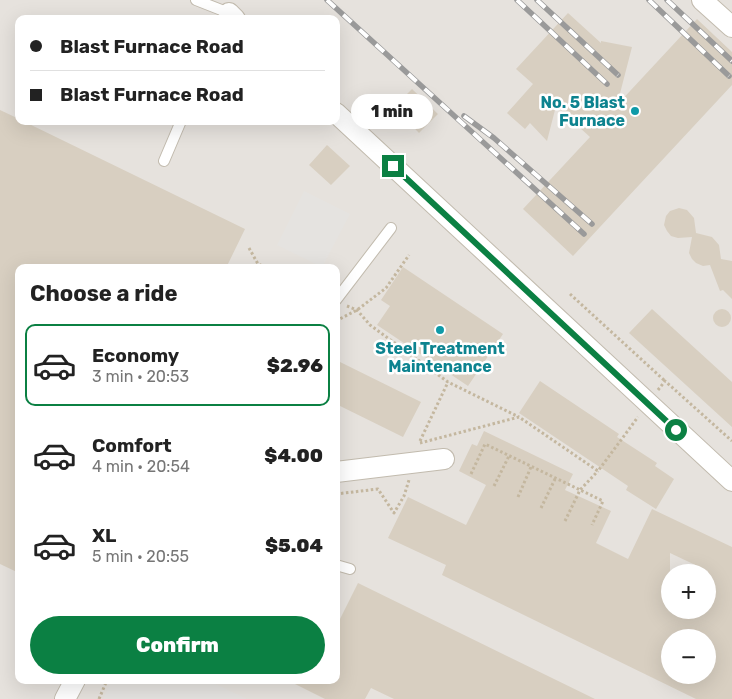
<!DOCTYPE html>
<meta charset="utf-8">
<style>
:root{--surface:#fff;--page:#f2f2f2;--text:#222;--muted:#767676;--line:#e0e0e0;--accent:#0b8043}
body{margin:0;font-family:Rubik,sans-serif;background:var(--page);color:var(--text);height:100vh;display:flex;flex-direction:column;font-size:19px;white-space:nowrap}
*{box-sizing:border-box;margin:0}
p{font-size:16px;color:var(--muted)}
.icon{flex:none;width:28px;height:28px;fill:none;stroke:currentColor;stroke-width:2;stroke-linecap:round;stroke-linejoin:round}
.map{position:relative;flex:1;overflow:hidden}
.side{position:absolute;left:15px;top:264px;width:325px;height:420px;display:flex;flex-direction:column;background:var(--surface);border-radius:10px;box-shadow:0 5px 20px #0002}
.side>*{flex:none}
.top-card{position:absolute;left:15px;top:15px;width:325px;height:110px;border-radius:10px;box-shadow:0 5px 20px #0002;display:grid;align-content:center;height:110px;padding:0 15px;background:var(--surface)}
.tools{position:absolute;left:661px;top:564px;display:grid;gap:10px}
.tools a{display:grid;place-items:center;width:55px;height:55px;border-radius:50%;background:var(--surface);box-shadow:0 5px 20px #0002;font-size:25px}
.end{position:absolute;width:22px;height:22px;margin:-11px;border:6px solid #0b8043;background:#fff;box-shadow:0 0 0 2px #fff}
.from{border-radius:50%}
.bubble{position:absolute;height:35px;border-radius:18px;background:var(--surface);box-shadow:0 5px 20px #0002;font-size:16px;font-weight:800;line-height:35px;text-align:center}
.top-card b{display:flex;align-items:center;gap:18px;height:48px;font-size:19px}
.top-card b+b{border-top:1px solid var(--line)}
.top-card i{width:12px;height:12px;background:var(--text)}
ul{padding:0;list-style:none}
li{display:flex;align-items:center;gap:15px;height:82px;margin:0 10px 8px;padding:0 5px;border:2px solid transparent;border-radius:10px}
li div{flex:1}
li b{display:block;font-size:19px}
li em{font-style:normal;font-weight:800}
li.active{border-color:var(--accent)}
li>.icon{width:45px;height:45px;stroke-width:1.5}
h2{padding:0 15px;font-size:22px;line-height:60px}
.primary-button{display:flex;gap:10px;margin-top:auto;padding:10px 15px}
.primary-button a{flex:1;height:58px;border-radius:30px;background:var(--accent);color:#fff;font-size:20px;font-weight:800;line-height:58px;text-align:center}
.map>svg:first-child{display:block}
.industrial{fill:#e6e2dd;fill-rule:evenodd}
.parking{fill:#e5e3e0}
.building{fill:#d8cfc1;fill-rule:evenodd}
.lines{fill:none;stroke-linecap:round;stroke-linejoin:round}
.lane-casing{stroke:#c2bbae;stroke-width:12}
.street-casing{stroke:#c2bbae;stroke-width:22}
.path{stroke:#c4b79f;stroke-width:3;stroke-dasharray:2.5 2.5;stroke-linecap:butt}
.lane{stroke:#fff;stroke-width:10}
.street{stroke:#fff;stroke-width:20}
.rail-casing{stroke:#9a9a9a;stroke-width:5.5}
.rail{stroke:#fff;stroke-width:4;stroke-dasharray:11;stroke-linecap:butt}
.route{stroke:#0b8043;stroke-width:6}
.culture-dot{fill:#0f9aa8;stroke:#fff;stroke-width:2}
.labels{text-anchor:middle;dominant-baseline:central;stroke-width:5;stroke-linejoin:round;paint-order:stroke}
.culture-label{font-size:16px;font-weight:bold;fill:#0d838f;stroke:#fff;text-anchor:end}
</style>
<div class="map">
<svg width="732" height="699" viewBox="0 0 732 699">
<rect width="100%" height="100%" fill="#f6f3ec"/>
<path class="industrial" d="M0 0H732V699H0ZM19 19H336V121H19ZM19 268H336V680H19ZM670 572H708V610H670ZM670 638H708V675H670Z"/>
<path class="parking" d="M304 191 350 214 322 267 277 245Z
M112 680H207L247 699H103Z"/>
<path class="building" d="M568 13 601 43V41L632 47 617 105 697 19 732 52V85L573 256 523 209 590 137 556 106 547 141 530 123 525 129 507 113 533 84 516 69Z
M412 89 438 114 419 133 394 107Z
M0 110 19 119V121H23L245 229 226 268H19V573L0 564Z
M327 145 350 166 331 185 309 165Z
M679 208 687 210 694 218 696 233 712 237 719 245 721 259 732 261V299L723 290 720 291 710 265 703 266 696 263 692 259 689 253 692 237 678 238 671 236 667 231 664 225 666 216 670 211Z
M403 267 503 334 468 386 377 325 390 306 381 300Z
M652 309 732 382V427L629 333Z
M713 318a9 9 0 1 1 18 0a9 9 0 1 1-18 0Z
M336 360 421 402 403 437 336 404Z
M540 381 619 434 617 437 657 463 655 466 674 479 656 509 626 490 628 486 519 413Z
M484 431 573 474 565 490 611 511 596 543 628 559 652 509 732 547V699H696L442 575 446 565 388 538 408 497 466 525 486 485 459 471 472 444 477 446ZM670 553 708 571V610H670ZM670 638H708V675H670Z
M358 583 595 699H394L371 688 365 699H325L287 680H336V627Z"/>
<g class="lines">
<defs>
<path id="lane" d="M196 0 229 13
M164 161 181 121
M336 300 391 228
M336 565 350 569"/>
<path id="street" d="M702 0 732 27
M229 13 235 19
M336 113 732 481
M336 472 444 459
M65 699 75 680"/>
</defs>
<use href="#lane" class="lane-casing"/>
<use href="#street" class="street-casing"/>
<path class="path" d="M249 248 258 264 267 268
M570 294 665 381
M347 306 357 310 370 325 448 382 519 417
M336 321 357 310 386 288 409 255
M658 390 665 381 732 441
M420 441 448 382
M420 443 519 417 598 471 638 417
M471 474 485 444 603 501 592 525
M494 486 509 456
M336 494 378 489 394 513 404 496 409 480
M518 497 531 467
M541 508 555 479
M565 521 580 490 598 471
M99 699 107 680"/>
<use href="#lane" class="lane"/>
<use href="#street" class="street"/>
<defs>
<path id="rail" d="M327 0 584 234
M517 0 607 84
M537 0 618 75
M649 0 729 76
M667 0 732 61
M464 116 494 138 592 224"/>
</defs>
<use href="#rail" class="rail-casing"/>
<use href="#rail" class="rail"/>
</g>
<g class="lines">
<path class="route" d="M393 166 676 430"/>
</g>
<g class="culture-dot">
<circle cx="635" cy="111" r="5"/>
<circle cx="440" cy="330" r="5"/>
</g>
<g class="labels">
<g class="culture-label">
<text x="625" y="102">No. 5 Blast<tspan x="625" dy="18">Furnace</tspan></text>
<text x="440" y="348" text-anchor="middle">Steel Treatment<tspan x="440" dy="18">Maintenance</tspan></text>
</g>
</g>
</svg>
<div class="tools">
<a>+</a>
<a>−</a>
</div>
<i class="end from" style="left:676px;top:430px"></i>
<i class="end" style="left:393px;top:166px"></i>
<div class="bubble" style="left:351px;top:94px;width:82px">1 min</div>
<div class="top-card">
<b><i class="from"></i>Blast Furnace Road</b>
<b><i></i>Blast Furnace Road</b>
</div>
<section class="side">
<h2>Choose a ride</h2>
<ul>
<li class="active"><svg class="icon" aria-label="car" viewBox="0 0 24 24"><path d="M5 17H2v-5l4-1 3-4h7l3 4 3 1v5h-3M9 17h6M6 11h13"/><circle cx="7" cy="17" r="2"/><circle cx="17" cy="17" r="2"/></svg><div><b>Economy</b><p>3 min · 20:53</p></div><em>$2.96</em></li>
<li><svg class="icon" aria-label="car" viewBox="0 0 24 24"><path d="M5 17H2v-5l4-1 3-4h7l3 4 3 1v5h-3M9 17h6M6 11h13"/><circle cx="7" cy="17" r="2"/><circle cx="17" cy="17" r="2"/></svg><div><b>Comfort</b><p>4 min · 20:54</p></div><em>$4.00</em></li>
<li><svg class="icon" aria-label="car" viewBox="0 0 24 24"><path d="M5 17H2v-5l4-1 3-4h7l3 4 3 1v5h-3M9 17h6M6 11h13"/><circle cx="7" cy="17" r="2"/><circle cx="17" cy="17" r="2"/></svg><div><b>XL</b><p>5 min · 20:55</p></div><em>$5.04</em></li>
</ul>
<div class="primary-button"><a>Confirm</a></div>
</section>
</div>
